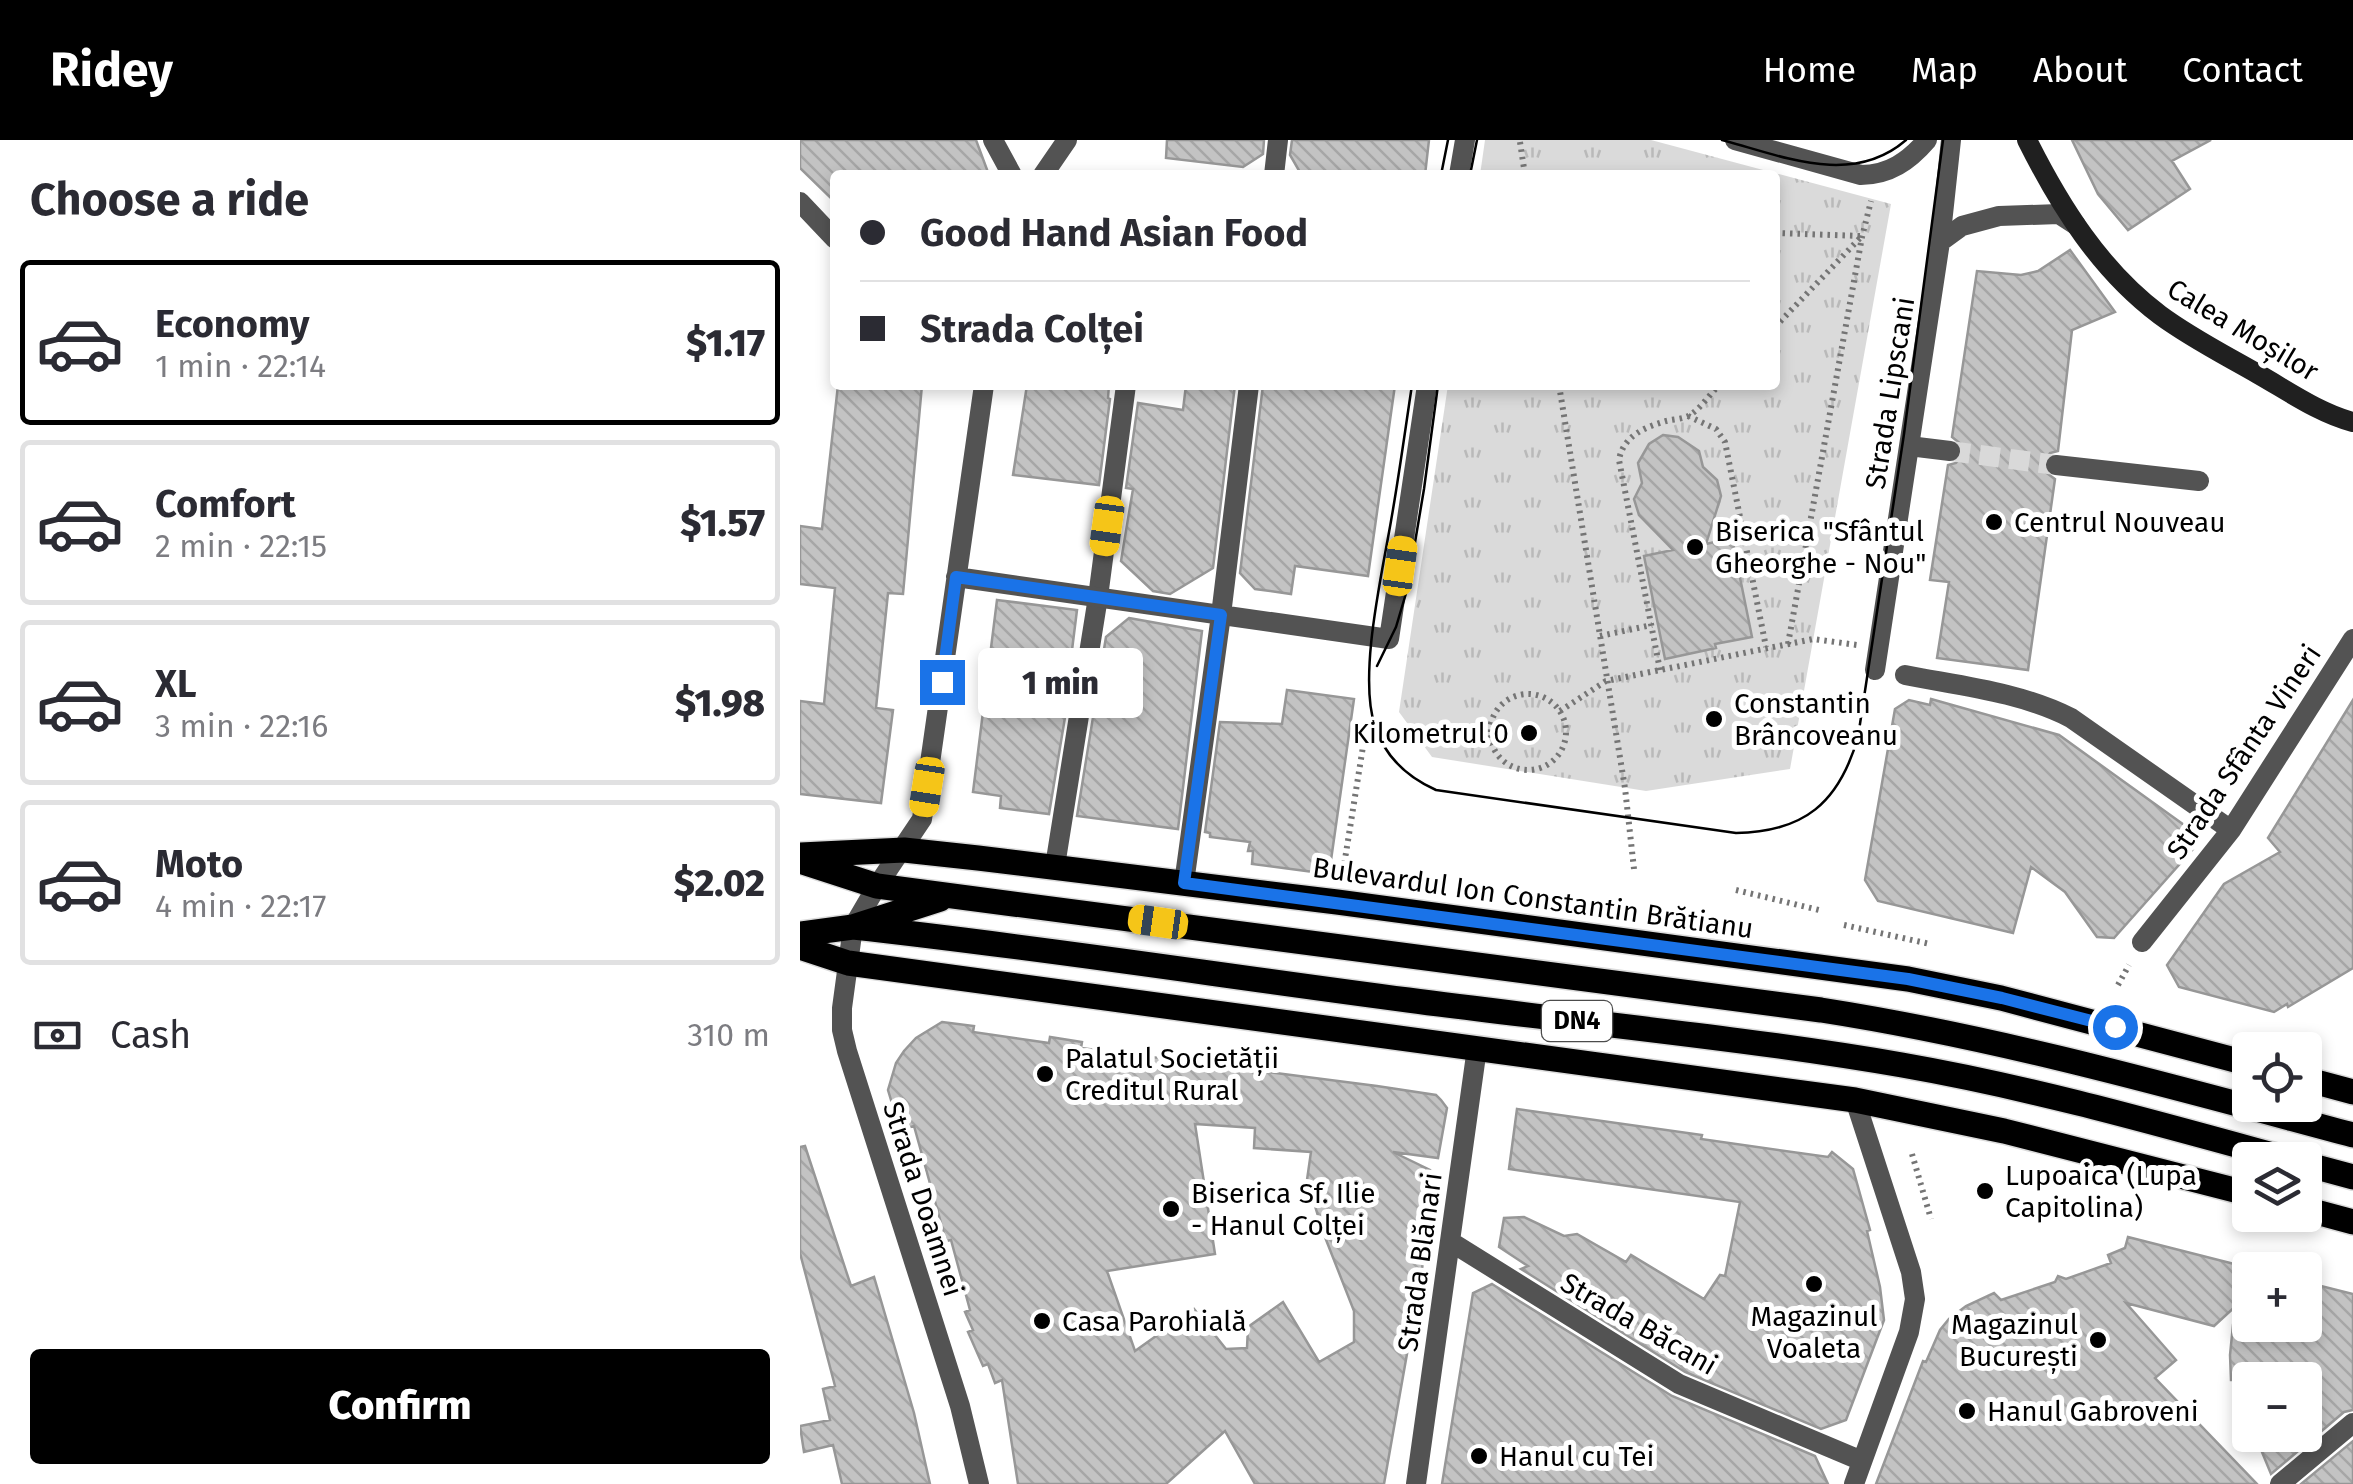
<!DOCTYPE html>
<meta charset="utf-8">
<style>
:root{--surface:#fff;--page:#f7f7f7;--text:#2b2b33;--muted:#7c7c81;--line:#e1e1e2;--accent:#000}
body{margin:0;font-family:"Fira Sans",sans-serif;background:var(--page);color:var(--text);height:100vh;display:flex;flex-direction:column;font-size:38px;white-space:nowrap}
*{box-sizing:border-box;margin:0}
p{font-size:32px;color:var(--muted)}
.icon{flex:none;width:55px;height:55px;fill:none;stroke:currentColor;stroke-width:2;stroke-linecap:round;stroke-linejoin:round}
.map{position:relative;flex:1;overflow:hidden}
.details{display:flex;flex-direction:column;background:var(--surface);width:800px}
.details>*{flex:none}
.banner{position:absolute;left:30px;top:30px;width:950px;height:220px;border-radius:10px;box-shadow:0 5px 15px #0003;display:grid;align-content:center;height:220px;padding:0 30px;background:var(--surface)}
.fabs{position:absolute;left:1432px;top:892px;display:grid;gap:20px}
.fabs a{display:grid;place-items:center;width:90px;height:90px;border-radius:10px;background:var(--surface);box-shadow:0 5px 15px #0003;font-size:50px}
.end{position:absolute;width:45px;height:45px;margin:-22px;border:12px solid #1a73e8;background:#fff;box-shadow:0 0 0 5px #fff}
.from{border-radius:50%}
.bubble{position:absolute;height:70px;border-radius:10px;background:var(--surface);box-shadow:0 5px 15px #0003;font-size:32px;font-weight:800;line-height:70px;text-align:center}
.car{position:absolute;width:30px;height:60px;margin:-30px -15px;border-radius:12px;box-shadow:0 0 8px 2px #0007;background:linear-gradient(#f5c518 24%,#345 0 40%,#f5c518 0 76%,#345 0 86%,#f5c518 0)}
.banner b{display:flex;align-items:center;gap:35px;height:95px;font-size:38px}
.banner b+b{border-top:2px solid var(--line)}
.banner i{width:25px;height:25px;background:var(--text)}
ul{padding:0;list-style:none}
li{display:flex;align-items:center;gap:30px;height:165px;margin:0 20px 15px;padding:0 10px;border:5px solid var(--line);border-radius:10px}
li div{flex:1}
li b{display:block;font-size:38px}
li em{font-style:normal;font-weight:800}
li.active{border-color:var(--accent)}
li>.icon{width:90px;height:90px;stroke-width:1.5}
h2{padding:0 30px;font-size:45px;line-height:120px}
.pay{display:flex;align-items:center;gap:25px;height:110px;padding:0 30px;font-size:38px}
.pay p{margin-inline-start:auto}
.button{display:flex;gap:20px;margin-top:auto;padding:20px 30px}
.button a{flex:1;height:115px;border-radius:10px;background:var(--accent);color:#fff;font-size:40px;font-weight:800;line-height:115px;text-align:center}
header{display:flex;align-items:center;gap:60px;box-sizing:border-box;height:140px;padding:0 50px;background:var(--accent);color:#fff}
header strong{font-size:48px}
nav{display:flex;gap:55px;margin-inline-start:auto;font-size:35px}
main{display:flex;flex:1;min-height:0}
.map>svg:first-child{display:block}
.park{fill:url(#park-tufts)}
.building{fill:url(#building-back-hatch);stroke:#979797;stroke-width:2.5;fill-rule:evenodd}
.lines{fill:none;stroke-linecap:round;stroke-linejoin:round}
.street-tunnel{stroke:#d9d9d9;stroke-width:20;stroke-dasharray:20 10;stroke-linecap:butt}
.primary-casing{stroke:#dbdbdb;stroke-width:28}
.path{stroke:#757575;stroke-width:6;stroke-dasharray:2.5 5;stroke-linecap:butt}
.lane{stroke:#535353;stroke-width:20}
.street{stroke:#535353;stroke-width:20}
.secondary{stroke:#202020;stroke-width:20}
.primary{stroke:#000;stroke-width:25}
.tram{stroke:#000;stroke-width:2.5}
.route{stroke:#1a73e8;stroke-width:12}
.poi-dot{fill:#000;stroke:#fff;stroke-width:4}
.labels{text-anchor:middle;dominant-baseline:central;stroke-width:10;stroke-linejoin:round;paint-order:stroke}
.shield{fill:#fff;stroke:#4c4c4c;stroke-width:2.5}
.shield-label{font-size:25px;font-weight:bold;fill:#000}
.street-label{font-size:28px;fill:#000;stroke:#fff}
.poi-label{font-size:28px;fill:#000;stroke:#fff;text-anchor:start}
</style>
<header>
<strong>Ridey</strong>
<nav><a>Home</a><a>Map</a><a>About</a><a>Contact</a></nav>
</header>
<main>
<section class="details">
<h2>Choose a ride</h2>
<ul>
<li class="active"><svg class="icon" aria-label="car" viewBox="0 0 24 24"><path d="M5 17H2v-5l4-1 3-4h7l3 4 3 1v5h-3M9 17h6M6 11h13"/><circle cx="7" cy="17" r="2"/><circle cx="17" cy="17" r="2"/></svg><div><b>Economy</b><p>1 min · 22:14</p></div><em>$1.17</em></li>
<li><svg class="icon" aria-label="car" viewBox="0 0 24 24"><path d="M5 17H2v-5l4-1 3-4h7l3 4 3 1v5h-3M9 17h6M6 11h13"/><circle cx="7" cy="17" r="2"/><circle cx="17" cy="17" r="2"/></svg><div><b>Comfort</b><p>2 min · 22:15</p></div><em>$1.57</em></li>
<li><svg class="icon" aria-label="car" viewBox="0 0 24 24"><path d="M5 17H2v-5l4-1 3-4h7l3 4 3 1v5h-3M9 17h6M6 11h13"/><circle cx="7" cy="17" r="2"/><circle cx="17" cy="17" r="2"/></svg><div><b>XL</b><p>3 min · 22:16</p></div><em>$1.98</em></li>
<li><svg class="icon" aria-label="car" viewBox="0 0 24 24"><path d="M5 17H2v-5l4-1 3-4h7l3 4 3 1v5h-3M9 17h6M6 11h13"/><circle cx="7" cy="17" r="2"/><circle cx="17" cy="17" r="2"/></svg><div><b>Moto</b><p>4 min · 22:17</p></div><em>$2.02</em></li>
</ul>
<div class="pay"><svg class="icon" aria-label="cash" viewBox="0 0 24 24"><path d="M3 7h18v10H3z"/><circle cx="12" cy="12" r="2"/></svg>Cash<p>310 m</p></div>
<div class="button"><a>Confirm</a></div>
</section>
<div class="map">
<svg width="1553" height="1344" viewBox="0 0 1553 1344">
<defs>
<pattern id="park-tufts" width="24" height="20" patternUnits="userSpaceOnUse" patternTransform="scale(2.5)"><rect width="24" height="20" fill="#dadada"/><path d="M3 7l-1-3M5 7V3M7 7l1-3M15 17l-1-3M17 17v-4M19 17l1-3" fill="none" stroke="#b9b9b9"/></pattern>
<pattern id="building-back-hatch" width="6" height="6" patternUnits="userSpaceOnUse" patternTransform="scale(2.5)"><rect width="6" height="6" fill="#c3c3c3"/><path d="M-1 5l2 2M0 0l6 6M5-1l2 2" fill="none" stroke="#a6a6a6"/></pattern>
</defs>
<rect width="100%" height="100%" fill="#fff"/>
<path class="park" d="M685 0H851L1091 64 990 629 846 651 632 617 599 572 648 245H975V35H680Z"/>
<path class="building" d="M0 0H176L189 35H35V62L0 28Z
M367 0H464L463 14 443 27 366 18Z
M492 0H629L625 35 501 34 490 15Z
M1272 0H1411L1372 21 1390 49 1328 90 1298 54Z
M1270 110 1315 172 1272 190 1258 311 1250 313 1243 323 1244 331 1255 339 1228 530 1137 518 1149 442 1130 440 1148 325 1156 323 1163 314 1162 305 1152 297 1177 131 1221 135 1238 131Z
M38 245H122L103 454 88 453 76 568 93 570 81 663 0 654V561L24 564 35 448 0 444V386L22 389Z
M227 245H309L308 258 310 259 299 345 213 335Z
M386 245H435L413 428 370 454 353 451 321 421 333 349 326 348 338 263 383 270Z
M463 245H595L568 436 495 426 491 454 455 449 440 433Z
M863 295 878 297 899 311 903 327 917 340 921 356 906 404 932 398 952 497 915 504 916 508 865 519 844 416 873 410 839 375 834 359 842 343 838 323 849 304Z
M197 460 277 470 270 526 274 523 249 674 200 668 201 656 173 652Z
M329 478 402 491 378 689 277 676 306 497Z
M487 550 554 559 529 734 452 724 453 711H448L450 702 410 697V693L405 692 420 582 482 584Z
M1131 559 1259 595 1391 690 1393 709 1314 798 1297 797 1265 752 1231 727 1213 793 1078 761 1065 740 1095 569 1109 560 1130 565Z
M1553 560V828L1488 867 1487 864 1474 872 1379 847 1367 825 1424 744 1480 712 1468 698Z
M142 882 174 886 173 892 249 903 250 897 282 902 281 908 577 946 636 955 641 960 647 968 638 1018 593 1012 630 1030 637 1038 635 1048 632 1053 622 1129 584 1344H455L425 1291 366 1344H218L202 1240 195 1243 188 1224 183 1226 168 1192 173 1190 165 1172 170 1170 151 1100 146 1101 114 986 100 990 88 950 96 923 104 911 116 898ZM395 984 455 988 454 1008 511 1012 507 1040 523 1092 554 1171V1202L519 1222 483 1162 448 1187 447 1208 426 1209 394 1169 335 1211 307 1131 415 1114Z
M717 969 902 995 901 999 1028 1017 1032 1012 1053 1029 1070 1090 1067 1091 1080 1147 1084 1180 1046 1280 1021 1289 885 1232 721 1129 728 1126 699 1107 704 1078 724 1077 764 1096 777 1094 826 1122 831 1115 904 1159 920 1135 925 1136 940 1062 709 1029Z
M5 1006 51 1146 74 1137 114 1273 130 1344H42L33 1305 4 1312 0 1286 30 1280 23 1249 35 1246 0 1113V1007Z
M1328 1097 1450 1128V1153L1414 1186 1326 1163 1376 1220 1355 1238 1457 1344H1076L1123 1221 1126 1222 1140 1190 1149 1179 1166 1166 1194 1153 1201 1160 1255 1142 1258 1136 1266 1139 1311 1123 1308 1115 1325 1108Z
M1505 1142 1553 1154V1270L1544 1272 1471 1334 1455 1295H1505V1240H1431L1430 1215 1433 1185H1505Z
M692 1144 872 1256 1015 1316 1028 1344H642L673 1153Z
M1553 1301V1344H1501Z"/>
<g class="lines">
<path class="street-tunnel" d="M1150 311 1256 325"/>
<defs>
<path id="primary" d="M0 715 104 710 178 718 537 762 1108 839 1201 858 1450 924
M0 721 77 746 1021 870C1201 898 1377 948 1553 995
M53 787C239 807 423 836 608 860 773 882 939 897 1102 925 1234 948 1363 985 1491 1020
M0 794 53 787 140 759
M0 807 48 823 1055 960 1204 991 1450 1054
M1505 939 1553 952
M1505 1024 1553 1037
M1505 1069 1553 1082"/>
</defs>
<use href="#primary" class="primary-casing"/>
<path class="path" d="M720 2 725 35
M975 93 1061 96
M975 187 1061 97
M759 245 825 648 834 729
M888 276 916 289 925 302 966 507
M800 496 852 485
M988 504 1062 97 1071 61
M860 530 819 320C823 296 845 287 866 281 874 279 884 279 890 275 901 268 910 254 919 245
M690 592a38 38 0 1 1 76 0a38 38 0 1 1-76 0Z
M760 571 806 541 1013 499 1057 505
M542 738 565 594 574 585
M936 750 1019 770
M1044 785 1130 804
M1318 845 1329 825
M1112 1014 1131 1079"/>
<path class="lane" d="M255 726 298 457 326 245"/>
<path class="street" d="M193 0 212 35
M935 0 1061 35C1089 35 1109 21 1127 0
M243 35 267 0
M474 35 478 0
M659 35 665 0
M0 62 35 99
M1140 102 1162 86 1199 76 1259 74 1276 85
M1109 306 1150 311
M1256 325 1399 341
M156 437 589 499 627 245
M1075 530 1140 102 1151 0
M1105 535C1161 546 1220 552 1271 578L1431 690
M384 743 421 475 449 245
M1342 802 1431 690 1553 499
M651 1102 879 1244 1062 1321
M179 1344 160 1266 47 911 42 890V868L53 787 77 746 122 679 184 245
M616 1344 677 908
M1054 1344 1109 1192 1115 1159 1111 1132 1055 960
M1480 1344 1553 1283"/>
<path class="secondary" d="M1227 0C1260 66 1300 130 1360 175 1391 198 1425 215 1458 234 1488 251 1519 273 1553 282"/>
<use href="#primary" class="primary"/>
<path class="tram" d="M922 0C982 16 1052 47 1106 0
M641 35 648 0
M670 35 677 0
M612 245C605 291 599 336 591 381 582 434 558 536 575 586 585 617 607 637 636 650L936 693C1004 692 1039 663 1058 597L1104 294 1143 0
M577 526 596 487 607 450 624 349 638 245"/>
</g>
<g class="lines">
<path class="route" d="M142 542 156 437 421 475 384 743 1108 839 1202 858 1315 887"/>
</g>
<g class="poi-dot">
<circle cx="1194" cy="382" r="10"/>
<circle cx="895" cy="407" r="10"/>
<circle cx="914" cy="579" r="10"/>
<circle cx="729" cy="593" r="10"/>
<circle cx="245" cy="934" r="10"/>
<circle cx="1185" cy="1051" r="10"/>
<circle cx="371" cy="1069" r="10"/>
<circle cx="1014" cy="1144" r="10"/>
<circle cx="242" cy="1181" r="10"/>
<circle cx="1298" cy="1200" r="10"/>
<circle cx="1167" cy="1271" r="10"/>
<circle cx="679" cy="1316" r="10"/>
</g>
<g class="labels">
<rect class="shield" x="742" y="861" width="70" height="40" rx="8"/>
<g class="shield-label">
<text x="777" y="881">DN4</text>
</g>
<g class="street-label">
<text transform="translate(1443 190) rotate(31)">Calea Moșilor</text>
<text transform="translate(1090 253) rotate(-81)">Strada Lipscani</text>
<text transform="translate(1444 612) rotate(-56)">Strada Sfânta Vineri</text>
<text transform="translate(733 758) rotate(8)">Bulevardul Ion Constantin Brătianu</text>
<text transform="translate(123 1059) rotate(72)">Strada Doamnei</text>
<text transform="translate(620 1122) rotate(-82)">Strada Blănari</text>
<text transform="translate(839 1184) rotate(30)">Strada Băcani</text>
</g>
<g class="poi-label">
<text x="1214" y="382">Centrul Nouveau</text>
<text x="915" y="391">Biserica "Sfântul<tspan x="915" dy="32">Gheorghe - Nou"</tspan></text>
<text x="934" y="563">Constantin<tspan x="934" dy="32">Brâncoveanu</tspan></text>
<text x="709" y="593" text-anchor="end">Kilometrul 0</text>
<text x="265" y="918">Palatul Societății<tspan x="265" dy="32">Creditul Rural</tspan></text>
<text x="1205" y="1035">Lupoaica (Lupa<tspan x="1205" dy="32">Capitolina)</tspan></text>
<text x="391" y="1053">Biserica Sf. Ilie<tspan x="391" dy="32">- Hanul Colței</tspan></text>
<text x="1014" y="1176" text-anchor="middle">Magazinul<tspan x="1014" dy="32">Voaleta</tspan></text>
<text x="262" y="1181">Casa Parohială</text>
<text x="1278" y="1184" text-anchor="end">Magazinul<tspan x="1278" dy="32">București</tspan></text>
<text x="1187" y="1271">Hanul Gabroveni</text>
<text x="699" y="1316">Hanul cu Tei</text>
</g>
</g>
</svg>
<div class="fabs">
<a><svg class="icon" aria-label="locate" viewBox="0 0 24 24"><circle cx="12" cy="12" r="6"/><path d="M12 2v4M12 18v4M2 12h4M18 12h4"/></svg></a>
<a><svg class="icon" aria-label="layers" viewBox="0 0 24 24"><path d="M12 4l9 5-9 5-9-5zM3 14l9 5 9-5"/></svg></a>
<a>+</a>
<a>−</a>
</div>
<i class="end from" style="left:1315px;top:887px"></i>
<i class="end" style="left:142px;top:542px"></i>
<div class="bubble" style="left:178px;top:508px;width:165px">1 min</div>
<i class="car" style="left:307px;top:386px;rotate:188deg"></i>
<i class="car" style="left:600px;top:426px;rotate:8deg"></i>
<i class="car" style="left:127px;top:647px;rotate:189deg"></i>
<i class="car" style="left:358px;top:782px;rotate:278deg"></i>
<div class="banner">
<b><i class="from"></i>Good Hand Asian Food</b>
<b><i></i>Strada Colței</b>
</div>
</div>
</main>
